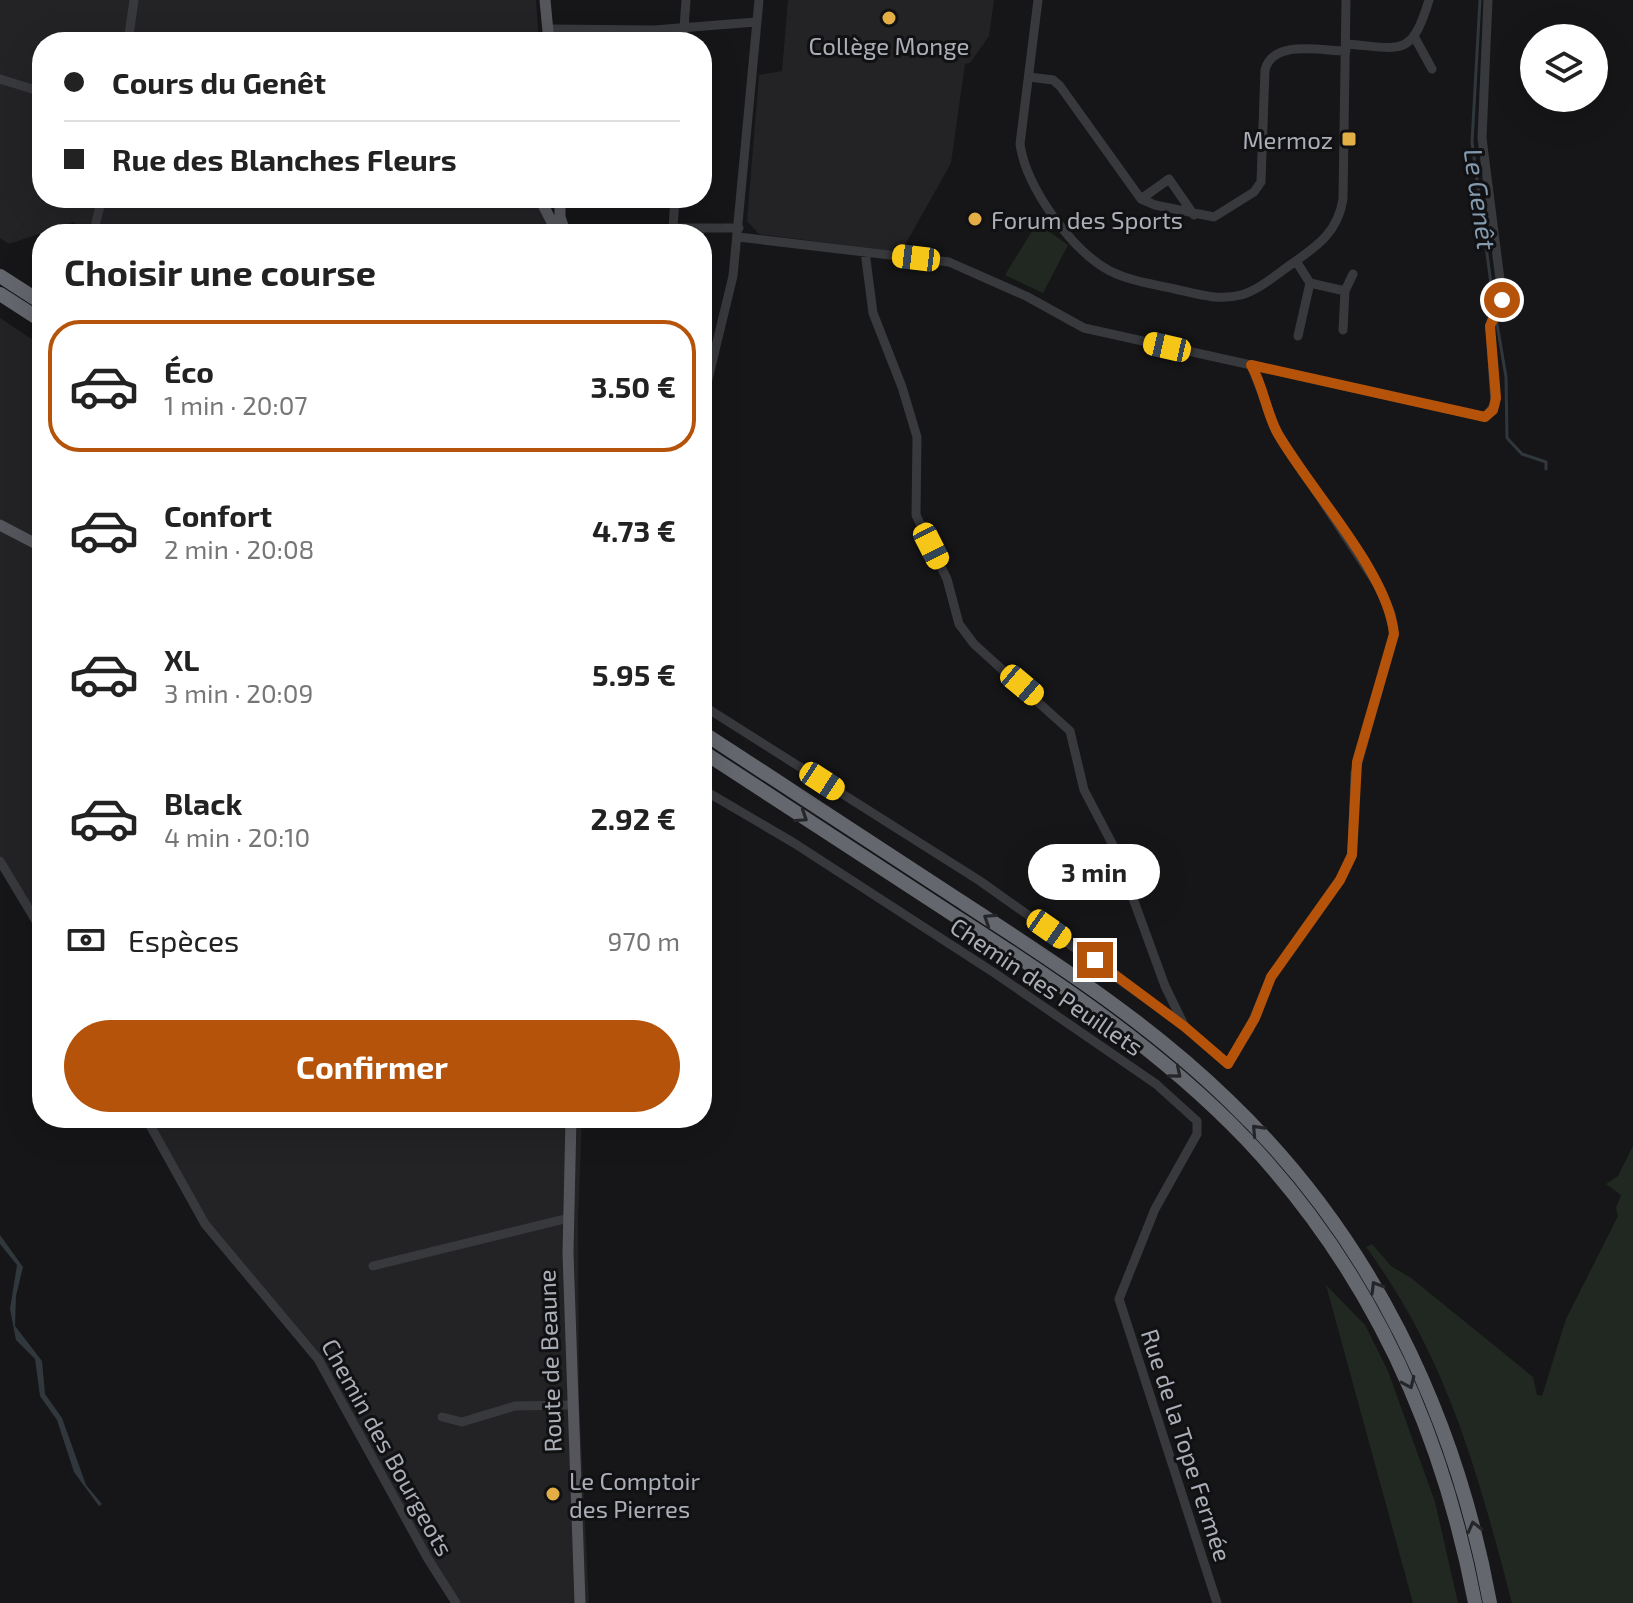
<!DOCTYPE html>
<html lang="fr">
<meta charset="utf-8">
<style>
:root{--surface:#fff;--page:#f6f6f6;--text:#222;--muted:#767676;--line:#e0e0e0;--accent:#b45309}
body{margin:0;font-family:"Exo 2",sans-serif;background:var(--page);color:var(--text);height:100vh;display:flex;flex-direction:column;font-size:30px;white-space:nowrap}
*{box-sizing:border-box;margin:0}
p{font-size:26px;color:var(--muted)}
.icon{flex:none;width:44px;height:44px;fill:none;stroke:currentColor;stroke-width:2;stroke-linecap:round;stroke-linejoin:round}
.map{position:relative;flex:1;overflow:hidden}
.side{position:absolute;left:32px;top:224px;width:680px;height:904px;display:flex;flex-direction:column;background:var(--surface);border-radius:32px;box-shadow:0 8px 32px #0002}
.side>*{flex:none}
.guide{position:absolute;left:32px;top:32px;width:680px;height:176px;border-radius:32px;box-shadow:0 8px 32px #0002;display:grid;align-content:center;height:176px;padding:0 32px;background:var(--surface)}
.controls{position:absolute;left:1520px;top:24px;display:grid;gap:16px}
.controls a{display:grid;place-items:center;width:88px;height:88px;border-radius:50%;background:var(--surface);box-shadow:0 8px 32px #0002;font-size:40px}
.end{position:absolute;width:36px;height:36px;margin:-18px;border:10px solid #b45309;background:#fff;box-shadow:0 0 0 4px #fff}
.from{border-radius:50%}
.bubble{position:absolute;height:56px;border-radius:28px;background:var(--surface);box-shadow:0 8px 32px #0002;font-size:26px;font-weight:700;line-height:56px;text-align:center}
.car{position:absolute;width:24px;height:48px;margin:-24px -12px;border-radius:10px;box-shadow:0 0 6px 2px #0007;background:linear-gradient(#f5c518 24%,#345 0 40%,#f5c518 0 76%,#345 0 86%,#f5c518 0)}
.guide b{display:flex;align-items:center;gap:28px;height:76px;font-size:30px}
.guide b+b{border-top:2px solid var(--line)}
.guide i{width:20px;height:20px;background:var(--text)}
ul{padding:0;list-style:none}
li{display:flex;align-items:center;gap:24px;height:132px;margin:0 16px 12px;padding:0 16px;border:4px solid transparent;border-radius:32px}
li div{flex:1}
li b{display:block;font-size:30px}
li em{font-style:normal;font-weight:700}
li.selected{border-color:var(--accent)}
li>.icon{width:72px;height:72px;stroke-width:1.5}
h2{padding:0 32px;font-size:36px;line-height:96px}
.pay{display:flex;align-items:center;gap:20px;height:88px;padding:0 32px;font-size:30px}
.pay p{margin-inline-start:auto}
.cta{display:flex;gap:16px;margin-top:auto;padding:16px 32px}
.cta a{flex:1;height:92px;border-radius:48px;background:var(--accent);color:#fff;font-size:32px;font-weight:700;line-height:92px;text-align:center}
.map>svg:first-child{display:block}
.built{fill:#232225}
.green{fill:#212822}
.water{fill:#30373d}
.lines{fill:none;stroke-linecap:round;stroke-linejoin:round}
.stream{stroke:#30373d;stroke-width:3}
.minor{stroke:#38393d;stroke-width:9}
.major{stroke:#54565b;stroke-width:11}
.highway{stroke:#64676d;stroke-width:14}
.oneway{stroke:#26262a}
.route{stroke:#b45309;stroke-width:10}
.poi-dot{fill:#e2ae45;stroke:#111113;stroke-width:3}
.labels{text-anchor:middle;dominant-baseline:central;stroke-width:6;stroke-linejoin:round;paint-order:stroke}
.poi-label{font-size:24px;fill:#aaaeb7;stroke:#111113;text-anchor:start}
.street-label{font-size:24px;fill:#aaaeb7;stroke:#111113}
.water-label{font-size:26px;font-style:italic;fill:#849aaf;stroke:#111113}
</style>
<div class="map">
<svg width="1633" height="1603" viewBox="0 0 1633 1603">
<rect width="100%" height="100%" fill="#161618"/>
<path class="built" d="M0 0H536L539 42H42V198H541L550 234H83L74 222 9 244 0 238Z
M788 0H994L989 36 970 63 965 64 951 163 901 252 759 234 747 221 759 75 782 71Z
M0 318 42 346V938L0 868Z
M142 1118H582L578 1220 579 1401 589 1603H452L323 1367 208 1234Z"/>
<path class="green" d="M1037 223 1068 245 1043 293 1005 275Z
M1633 1146V1603H1512C1478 1473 1447 1357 1366 1247L1372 1244 1391 1266 1411 1278 1533 1377 1537 1395 1542 1396 1566 1319 1618 1216 1616 1208 1621 1195 1606 1184 1618 1176Z
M1326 1285 1365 1325 1388 1371 1435 1502 1458 1603H1413Z"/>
<path class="water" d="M0 1235 23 1267 16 1296 15 1326 42 1361 45 1394 62 1418 86 1485 102 1504 99 1506 74 1472 57 1420 40 1396 35 1359 16 1340 10 1309 17 1265 0 1244Z"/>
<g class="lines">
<path class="stream" d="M1480 0 1472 142 1494 306
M1496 318 1506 377 1507 438 1522 454 1546 462V469"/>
<path class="minor" d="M1038 0 1020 144C1026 187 1072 251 1110 271 1130 281 1153 284 1175 289 1197 294 1218 301 1241 295 1259 290 1277 274 1293 263 1319 245 1338 231 1343 199L1346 0
M548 29 654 30 756 22
M1415 38 1432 69
M128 42 134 0
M683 42 686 0
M1346 44C1401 48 1411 59 1429 0
M1029 77 1053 80 1060 86 1141 199 1155 205 1214 217 1254 192 1261 182 1265 70C1273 39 1321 51 1346 51
M0 79 42 92
M675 198 673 228H739
M1141 199 1169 179 1194 215
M93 234 102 198
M738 237 949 262 1026 296 1084 328 1485 417 1495 405 1490 326C1491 313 1502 308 1502 295L1482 138 1488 0
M865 252 873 313 902 387 917 437 916 515 947 579 959 624 974 644 1070 731 1084 790 1115 849 1165 986 1185 1027 1228 1064 1249 1030 1271 977 1340 880 1352 855 1355 773 1394 634 1391 614 1381 590 1277 432 1251 365
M1296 261 1310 283 1298 336
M1310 283 1345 291
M1343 330 1345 291 1353 274
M702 404 733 276 759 0
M702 705 980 881 1182 1024
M702 789 794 843 996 974 1156 1084 1197 1121V1134L1155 1209 1119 1299 1217 1603
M0 861 42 931
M146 1118 205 1224 318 1359 428 1559 456 1603
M373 1266 569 1218
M442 1417 462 1422 515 1406 572 1405"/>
<path class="major" d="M545 0 549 42
M560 198V217L566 234
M542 203 558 234
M0 525 42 547
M571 1118 568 1253 580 1603"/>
<path class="highway" d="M0 276 42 303
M0 294 42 321
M702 732C788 788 873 844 959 900 1053 961 1148 1022 1229 1101 1370 1236 1455 1412 1490 1603
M702 751C786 806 871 861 955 916 1058 982 1161 1050 1246 1139 1369 1269 1442 1429 1475 1603"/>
</g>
<defs><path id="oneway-chevron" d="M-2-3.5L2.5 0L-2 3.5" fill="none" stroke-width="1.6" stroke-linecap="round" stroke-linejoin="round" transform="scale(2)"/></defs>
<g class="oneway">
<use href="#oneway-chevron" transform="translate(802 817) rotate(33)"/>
<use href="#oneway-chevron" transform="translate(989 919) rotate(-147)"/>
<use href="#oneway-chevron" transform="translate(1176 1073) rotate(40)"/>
<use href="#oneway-chevron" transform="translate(1257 1130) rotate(-133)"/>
<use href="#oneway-chevron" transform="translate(1376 1287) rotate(-121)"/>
<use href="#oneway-chevron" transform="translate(1409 1383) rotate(66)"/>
<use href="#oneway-chevron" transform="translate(1474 1527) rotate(-104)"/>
</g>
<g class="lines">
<path class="route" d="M1095 960 1185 1027 1228 1064 1255 1018 1271 977 1340 880 1352 855 1357 762 1394 634C1388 572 1310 490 1278 434 1266 413 1264 387 1251 365L1485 417 1493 410 1496 398 1490 326 1502 300"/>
</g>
<g class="poi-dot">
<circle cx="889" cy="18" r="8"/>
<rect x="1341" y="131" width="16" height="16" rx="4"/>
<circle cx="975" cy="219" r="8"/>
<circle cx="553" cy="1494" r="8"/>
</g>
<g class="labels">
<g class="poi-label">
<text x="889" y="45" text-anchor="middle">Collège Monge</text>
<text x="1333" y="139" text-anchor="end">Mermoz</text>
<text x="991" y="219">Forum des Sports</text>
<text x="569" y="1480">Le Comptoir<tspan x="569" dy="28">des Pierres</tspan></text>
</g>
<g class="street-label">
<text transform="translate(1047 986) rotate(34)">Chemin des Peuillets</text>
<text transform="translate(549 1361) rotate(-92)">Route de Beaune</text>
<text transform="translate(1187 1445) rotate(72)">Rue de la Tope Fermée</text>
<text transform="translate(388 1447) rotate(61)">Chemin des Bourgeots</text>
</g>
<g class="water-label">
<text transform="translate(1481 199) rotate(82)">Le Genêt</text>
</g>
</g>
</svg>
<div class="controls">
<a><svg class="icon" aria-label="layers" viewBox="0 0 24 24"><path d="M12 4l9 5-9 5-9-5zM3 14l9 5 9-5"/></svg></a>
</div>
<i class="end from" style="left:1502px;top:300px"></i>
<i class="end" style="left:1095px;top:960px"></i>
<div class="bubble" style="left:1028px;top:844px;width:132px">3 min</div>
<i class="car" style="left:916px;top:258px;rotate:277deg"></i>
<i class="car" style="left:1167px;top:347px;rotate:283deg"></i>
<i class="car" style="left:931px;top:546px;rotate:153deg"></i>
<i class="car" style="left:1022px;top:685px;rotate:130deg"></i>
<i class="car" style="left:822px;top:781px;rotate:123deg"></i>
<i class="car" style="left:1049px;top:929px;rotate:125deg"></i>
<div class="guide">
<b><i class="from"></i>Cours du Genêt</b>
<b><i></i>Rue des Blanches Fleurs</b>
</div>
<section class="side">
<h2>Choisir une course</h2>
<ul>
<li class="selected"><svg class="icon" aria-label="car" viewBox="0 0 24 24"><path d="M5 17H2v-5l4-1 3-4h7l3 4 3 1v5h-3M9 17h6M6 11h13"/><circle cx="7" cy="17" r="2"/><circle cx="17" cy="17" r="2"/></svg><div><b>Éco</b><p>1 min · 20:07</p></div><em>3.50 €</em></li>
<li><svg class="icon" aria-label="car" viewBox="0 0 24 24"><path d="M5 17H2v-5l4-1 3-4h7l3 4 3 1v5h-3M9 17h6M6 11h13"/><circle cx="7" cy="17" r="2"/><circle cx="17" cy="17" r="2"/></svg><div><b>Confort</b><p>2 min · 20:08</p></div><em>4.73 €</em></li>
<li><svg class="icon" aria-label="car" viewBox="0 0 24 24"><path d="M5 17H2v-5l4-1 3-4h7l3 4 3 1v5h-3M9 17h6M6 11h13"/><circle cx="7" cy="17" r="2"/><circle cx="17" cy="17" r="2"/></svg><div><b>XL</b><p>3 min · 20:09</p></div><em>5.95 €</em></li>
<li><svg class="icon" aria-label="car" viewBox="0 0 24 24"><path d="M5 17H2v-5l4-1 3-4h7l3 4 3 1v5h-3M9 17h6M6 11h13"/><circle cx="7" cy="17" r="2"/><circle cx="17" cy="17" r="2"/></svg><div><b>Black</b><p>4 min · 20:10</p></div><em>2.92 €</em></li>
</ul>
<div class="pay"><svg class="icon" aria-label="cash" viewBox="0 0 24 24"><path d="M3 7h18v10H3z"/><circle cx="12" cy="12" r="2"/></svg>Espèces<p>970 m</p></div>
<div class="cta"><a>Confirmer</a></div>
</section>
</div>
